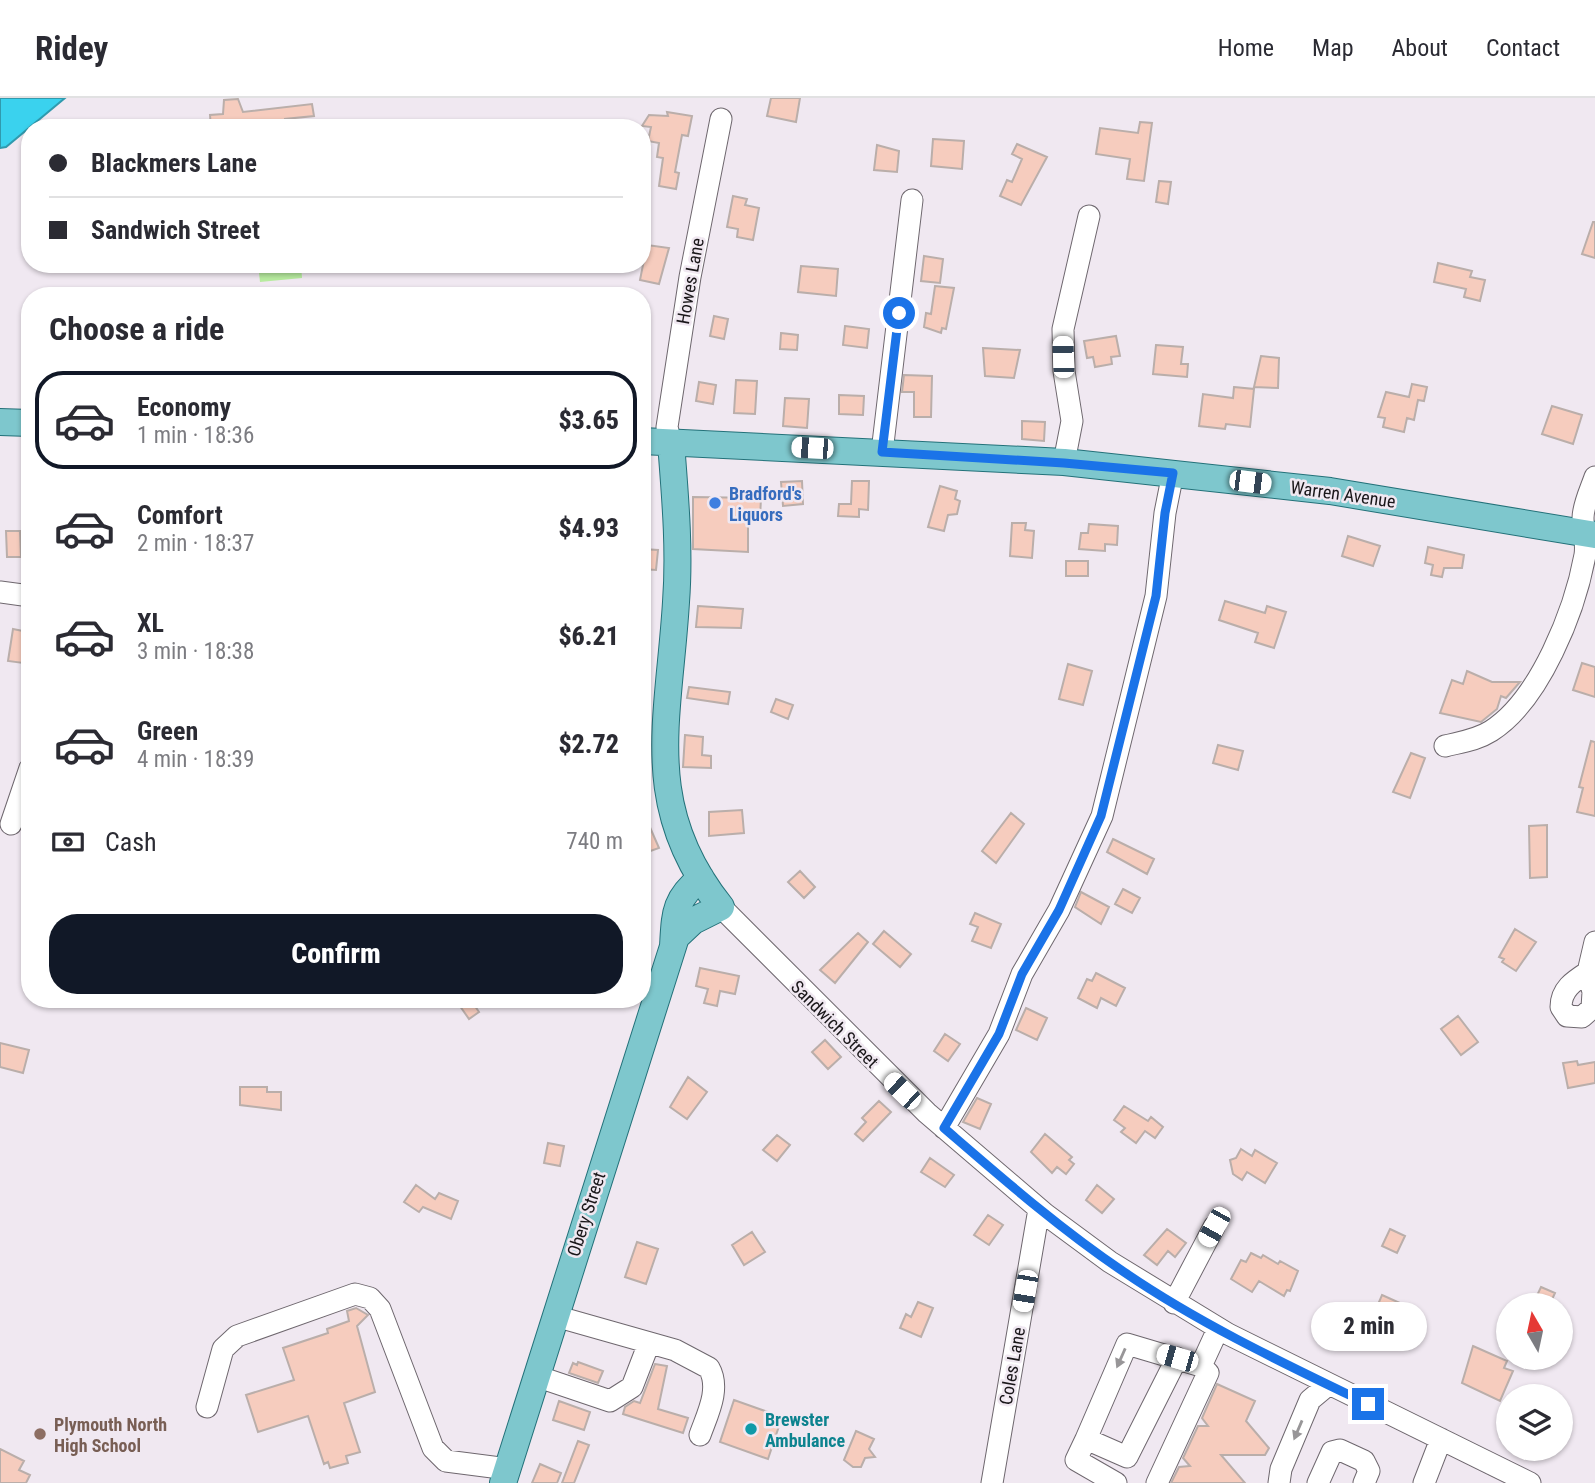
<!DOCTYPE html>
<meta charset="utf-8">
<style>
:root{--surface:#fff;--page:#f7f7f7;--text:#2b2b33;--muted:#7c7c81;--line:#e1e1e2;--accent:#111827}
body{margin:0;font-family:"Roboto Condensed",sans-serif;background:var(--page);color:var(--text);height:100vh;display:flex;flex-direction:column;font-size:26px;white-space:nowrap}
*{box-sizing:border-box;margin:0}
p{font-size:23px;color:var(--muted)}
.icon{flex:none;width:38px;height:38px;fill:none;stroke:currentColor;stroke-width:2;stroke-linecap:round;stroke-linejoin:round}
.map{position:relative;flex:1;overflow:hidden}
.panel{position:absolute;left:21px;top:189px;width:630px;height:721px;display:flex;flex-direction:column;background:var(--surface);border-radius:28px;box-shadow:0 2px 5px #0004}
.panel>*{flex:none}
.guide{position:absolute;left:21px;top:21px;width:630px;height:154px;border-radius:28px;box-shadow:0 2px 5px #0004;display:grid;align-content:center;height:154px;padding:0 28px;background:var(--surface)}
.needle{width:46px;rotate:351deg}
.buttons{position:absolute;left:1496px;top:1195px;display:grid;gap:14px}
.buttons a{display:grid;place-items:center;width:77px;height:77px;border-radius:50%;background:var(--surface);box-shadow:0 2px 5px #0004;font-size:35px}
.end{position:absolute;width:32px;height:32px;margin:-16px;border:9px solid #1a73e8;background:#fff;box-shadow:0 0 0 4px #fff}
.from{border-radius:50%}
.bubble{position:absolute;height:49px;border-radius:24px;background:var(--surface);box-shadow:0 2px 5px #0004;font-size:23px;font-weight:800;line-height:49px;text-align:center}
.car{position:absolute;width:21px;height:42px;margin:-21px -10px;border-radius:9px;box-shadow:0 0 5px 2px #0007;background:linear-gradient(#fff 24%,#345 0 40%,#fff 0 76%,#345 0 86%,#fff 0)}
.guide b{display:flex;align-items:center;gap:24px;height:66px;font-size:26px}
.guide b+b{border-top:2px solid var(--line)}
.guide i{width:18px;height:18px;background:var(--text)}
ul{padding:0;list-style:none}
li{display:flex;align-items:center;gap:21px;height:98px;margin:0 14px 10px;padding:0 14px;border:4px solid transparent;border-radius:28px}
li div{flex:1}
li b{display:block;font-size:26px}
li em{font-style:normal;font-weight:800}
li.selected{border-color:var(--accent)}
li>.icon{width:63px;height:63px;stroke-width:1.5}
h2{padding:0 28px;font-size:32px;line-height:84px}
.pay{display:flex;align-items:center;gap:18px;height:77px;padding:0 28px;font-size:26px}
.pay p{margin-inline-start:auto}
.button{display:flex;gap:14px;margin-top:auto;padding:14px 28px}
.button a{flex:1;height:80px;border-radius:28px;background:var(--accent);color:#fff;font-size:28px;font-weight:800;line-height:80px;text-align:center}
header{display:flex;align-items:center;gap:42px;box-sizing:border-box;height:98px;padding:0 35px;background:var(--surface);border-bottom:2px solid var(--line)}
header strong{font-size:33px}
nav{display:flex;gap:38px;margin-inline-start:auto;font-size:24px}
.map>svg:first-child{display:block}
.green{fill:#b7eb9f}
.water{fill:#3ad2ee;stroke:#309aae;stroke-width:2}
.building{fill:#f6ccbe;stroke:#baaeaa;stroke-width:2}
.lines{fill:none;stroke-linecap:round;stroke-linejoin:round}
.minor-casing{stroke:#6e676e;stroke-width:23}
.major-casing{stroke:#237179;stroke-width:28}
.minor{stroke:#fff;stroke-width:21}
.major{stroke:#7ec7cd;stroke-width:26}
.oneway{fill:#989698}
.route{stroke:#1a73e8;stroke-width:9}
.shop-dot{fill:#3f7fe0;stroke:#f0e8f1;stroke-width:2.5}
.culture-dot{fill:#0f9aa8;stroke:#f0e8f1;stroke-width:2.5}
.education-dot{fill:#8d6e63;stroke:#f0e8f1;stroke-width:2.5}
.labels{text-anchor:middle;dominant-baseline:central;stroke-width:5;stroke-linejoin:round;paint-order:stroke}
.street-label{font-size:18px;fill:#191619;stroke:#f0e8f1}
.shop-label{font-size:18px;font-weight:bold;fill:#366cbe;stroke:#f0e8f1;text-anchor:start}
.culture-label{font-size:18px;font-weight:bold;fill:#0d838f;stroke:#f0e8f1;text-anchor:start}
.education-label{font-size:18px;font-weight:bold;fill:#785e54;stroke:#f0e8f1;text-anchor:start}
</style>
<header>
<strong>Ridey</strong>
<nav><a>Home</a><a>Map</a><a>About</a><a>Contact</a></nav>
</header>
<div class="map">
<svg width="1595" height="1385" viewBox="0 0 1595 1385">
<rect width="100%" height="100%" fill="#f0e8f1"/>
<path class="green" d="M258 166H301L302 180 260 184Z"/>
<path class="water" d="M0 0H65L6 49 0 50Z"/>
<path class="building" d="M771 0H800L796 24 767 18Z
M238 1 243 14 312 6 314 18 285 21 286 30H211L210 17 223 16 224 2Z
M667 14 692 18 688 38 682 37 675 74 679 75 676 91 659 88 663 60 657 59 659 45 648 43 651 29 642 28 649 17 668 18Z
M1140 24 1152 25 1144 83 1127 81 1130 61 1096 56 1100 30 1138 35Z
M933 41 964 43 962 71 931 68Z
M1017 46 1047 59 1021 107 1000 98 1007 82 1012 84 1022 61 1012 56Z
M877 47 899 53 897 74 874 72Z
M1159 83 1171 84 1168 106 1156 104Z
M733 98 747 101 745 107 759 110 753 142 737 139 738 131 727 129Z
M1593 124H1595V160L1582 156Z
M647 147 669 150 659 186 640 182Z
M924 158 943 161 940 185 921 183Z
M1438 165 1472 173 1470 179 1485 182 1480 203 1464 199 1466 191 1434 184Z
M801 168 838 171 836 198 798 194Z
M935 188 954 190 946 231 942 230 941 235 924 229 926 215 931 216Z
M714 218 728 221 724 241 710 238Z
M845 228 869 231 867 250 843 247Z
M781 235 798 237 797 252 780 251Z
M1116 238 1120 258 1111 259 1112 266 1095 269 1093 259 1087 260 1084 243Z
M1156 247 1183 249 1181 266H1188L1187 279 1153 276Z
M983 250 1020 252 1014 280 985 278Z
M1261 258 1279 260 1278 290 1254 289Z
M904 277 932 278 931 319H914V294H902Z
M736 282 757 283 755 316 734 315Z
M699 284 716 287 713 306 696 303Z
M1412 286 1427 289 1424 303 1418 302 1414 322 1407 320 1404 334 1383 329 1385 320 1378 319 1386 294 1409 299Z
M1234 289 1254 291 1250 329 1226 326 1225 331 1199 328 1203 296 1233 300Z
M839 297 864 298 863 317 839 316Z
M785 300 809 301 807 330 783 328Z
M1552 308 1582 317 1573 346 1542 336Z
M1022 323 1045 324 1044 343 1022 341Z
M802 383 803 406 783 408 781 384Z
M852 383H869L868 412 859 411V419L838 418 839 406H851Z
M940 388 957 393 955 401 960 403 957 416 948 417 944 433 928 429Z
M693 399 761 400 760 420 748 421V454L693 451Z
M1012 425H1026L1025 432 1034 433 1032 460 1010 458Z
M1089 426 1118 428 1117 447 1105 446V453L1079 451 1081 435H1088Z
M6 433H20L21 459H7Z
M1348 438 1380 448 1373 468 1342 458Z
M1428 449 1464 457 1462 470H1444L1442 479 1431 477 1433 467 1425 465Z
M642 451 658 452 656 472 642 471Z
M1066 463H1088V478H1066Z
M1225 503 1265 515 1267 508 1286 514 1274 550 1255 544 1258 535 1219 522Z
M698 508 743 511 741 530 696 529Z
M13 531 28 534 23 565 8 563Z
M1582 565 1595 569V599L1573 592Z
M1068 566 1092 573 1083 607 1059 601Z
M1467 573 1492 584H1520L1506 600 1501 598 1497 611 1481 624 1440 615 1452 582 1463 586Z
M689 589 730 594 728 606 687 600Z
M776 601 793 607 788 621 771 614Z
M685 637 703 639 702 657 711 658V670L683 669Z
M1591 643 1595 644V718L1577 714 1583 690 1579 689Z
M1218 647 1243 653 1238 672 1213 665Z
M1411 655 1425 660 1410 700 1393 694Z
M642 711 659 750 642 756Z
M742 712 744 735 709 738V714Z
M1011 715 1024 726 996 765 982 753Z
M1547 727V779L1530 780 1529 728Z
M1113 741 1154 761 1147 776 1107 754Z
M800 773 815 789 804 800 788 784Z
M1123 791 1140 800 1132 815 1115 806Z
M1081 794 1109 809 1101 826 1075 809Z
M975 815 1001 826 991 850 972 843 978 829 970 826Z
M1515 831 1536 844 1516 873 1502 864 1504 861 1499 859Z
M884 833 911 856 900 869 873 846Z
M858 835 868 844 835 885 820 872Z
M700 870 739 878 735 896 720 893 717 908 704 905 708 891 696 888Z
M1096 875 1125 890 1116 908 1101 900 1097 910 1078 900 1087 881 1092 883Z
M455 901H470L479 914 469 921Z
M1026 910 1047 920 1037 942 1016 932Z
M1458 918 1478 944 1461 957 1441 931Z
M945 936 960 946 948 963 934 953Z
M825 942 841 959 828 971 812 954Z
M0 945 29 952 23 975 0 969Z
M1577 963 1578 967 1595 964V985L1568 990 1563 965Z
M688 979 707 994 687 1021 670 1009Z
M240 989H267V994H281V1012L240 1007Z
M977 1000 991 1006 980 1031 963 1024Z
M879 1003 891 1014 863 1043 855 1036 866 1024 862 1020Z
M1124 1008 1148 1023 1151 1019 1163 1029 1155 1040 1145 1033 1136 1045 1121 1034 1125 1030 1114 1022Z
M1045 1036 1072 1059 1069 1062 1074 1066 1066 1076 1057 1069 1052 1075 1031 1054Z
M777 1037 790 1047 777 1063 763 1052Z
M548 1045 564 1048 560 1068 544 1065Z
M1241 1051 1252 1058 1255 1052 1277 1065 1265 1085 1247 1074 1242 1082 1233 1076 1230 1062 1236 1060Z
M930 1060 954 1077 945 1089 921 1074Z
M416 1087 435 1101 439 1095 458 1103 451 1121 423 1109 419 1114 404 1104Z
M1097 1087 1114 1101 1102 1115 1086 1102Z
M988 1117 1003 1127 989 1147 974 1137Z
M1167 1131 1186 1145 1175 1159 1168 1153 1157 1167 1144 1157Z
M1390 1131 1405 1138 1397 1155 1382 1148Z
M752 1134 765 1154 744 1167 732 1147Z
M637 1144 658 1151 646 1186 625 1179Z
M1251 1155 1261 1160 1263 1157 1278 1166 1280 1163 1298 1173 1290 1193 1287 1192 1284 1198 1259 1183 1252 1194 1231 1181 1241 1162 1246 1164Z
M1541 1189 1555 1195 1549 1208H1532Z
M1382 1197 1400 1205 1397 1213 1414 1220 1407 1242 1391 1235 1388 1241 1367 1232Z
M918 1204 933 1210 921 1239 900 1230 906 1216 911 1219Z
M356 1210 368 1217 357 1228 375 1294 344 1305 360 1354 346 1358 348 1365 330 1370 328 1364 324 1366 308 1318 258 1334 246 1297 294 1282 283 1250 328 1235 327 1231 349 1223 347 1213Z
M1473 1248 1507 1263 1504 1270 1513 1273 1500 1303 1462 1285Z
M578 1264 603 1273 598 1285 569 1275 573 1265 577 1267Z
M655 1266 667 1268 658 1311 688 1320 683 1335 623 1316 625 1309 634 1303 640 1305Z
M1217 1286 1255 1303 1246 1323 1269 1350 1265 1357H1221L1245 1385H1171L1179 1369 1190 1368 1183 1360 1198 1328H1208L1202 1320Z
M734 1302 782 1319 768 1361 720 1344Z
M559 1303 590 1314 584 1332 553 1322Z
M856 1333 874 1341 869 1351 875 1359 865 1360 861 1369H853L844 1362Z
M578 1343 589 1347 574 1385H562Z
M0 1351 24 1363 19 1372 30 1377 26 1385H0Z
M540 1366 561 1375 557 1385H532Z"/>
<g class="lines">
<defs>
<path id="minor" d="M671 345 667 329 690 179 721 21
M882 354 912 102
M1064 364 1072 323 1064 273 1063 231 1089 118
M0 494 30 498
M1445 648C1461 644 1477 642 1491 633 1540 602 1575 512 1585 457 1587 444 1583 432 1583 420 1583 407 1591 391 1595 379
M11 726 30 670
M721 809 927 1015 1045 1116 1110 1164 1228 1236 1530 1385
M1588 874C1574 883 1561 891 1561 909L1567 918 1582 919 1592 910 1593 894 1588 874 1595 844
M944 1030 999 936 1022 876 1059 812 1102 718 1156 498 1165 415 1173 375
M1174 1205 1214 1129
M555 1218 675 1252 709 1270C721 1291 707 1317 700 1337
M1177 1260 1127 1359 1086 1341 1127 1246 1201 1268 1218 1231
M536 1278 610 1303 632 1289 649 1245
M207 1309 223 1251 237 1238 355 1196 370 1200 380 1211 433 1350 446 1363 508 1371
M1086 1341 1076 1362 1116 1385
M992 1385 1039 1111
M1157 1385 1208 1275 1201 1268
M1279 1385 1281 1371 1310 1302 1328 1287
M1318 1385 1332 1354 1340 1352 1364 1363 1369 1373 1364 1385
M1424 1385 1441 1341"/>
<path id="major" d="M0 324 30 325
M642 343 1064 364 1330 393 1595 437
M673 848C675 816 674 801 701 780
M503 1385 676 839 693 823 721 809C640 708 669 621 676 504 680 451 675 397 671 345"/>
</defs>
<use href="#minor" class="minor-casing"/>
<use href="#major" class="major-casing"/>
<use href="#minor" class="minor"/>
<use href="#major" class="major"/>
</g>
<defs><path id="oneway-solid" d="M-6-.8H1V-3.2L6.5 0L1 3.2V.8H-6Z" transform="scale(1.75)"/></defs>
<g class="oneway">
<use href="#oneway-solid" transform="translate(1121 1260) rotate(114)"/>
<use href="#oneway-solid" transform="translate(1298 1332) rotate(113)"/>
</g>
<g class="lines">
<path class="route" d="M899 215 882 354 1064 365 1173 375 1165 415 1156 498 1101 718 1059 812 1022 876 999 936 944 1030C1002 1080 1060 1131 1124 1174 1200 1226 1285 1266 1368 1306"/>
</g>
<circle class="shop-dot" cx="715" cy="405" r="7"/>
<circle class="culture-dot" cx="751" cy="1331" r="7"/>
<circle class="education-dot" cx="40" cy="1336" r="7"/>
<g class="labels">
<g class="street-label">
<text transform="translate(690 183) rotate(-80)">Howes Lane</text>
<text transform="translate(1343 396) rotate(8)">Warren Avenue</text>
<text transform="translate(835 926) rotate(45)">Sandwich Street</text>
<text transform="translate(586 1116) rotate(-72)">Obery Street</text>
<text transform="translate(1012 1268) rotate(-80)">Coles Lane</text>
</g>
<g class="shop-label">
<text x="729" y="395">Bradford's<tspan x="729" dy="21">Liquors</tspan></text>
</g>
<g class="culture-label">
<text x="765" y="1321">Brewster<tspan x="765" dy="21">Ambulance</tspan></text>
</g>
<g class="education-label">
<text x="54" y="1326">Plymouth North<tspan x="54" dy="21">High School</tspan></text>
</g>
</g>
</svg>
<div class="buttons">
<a><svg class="needle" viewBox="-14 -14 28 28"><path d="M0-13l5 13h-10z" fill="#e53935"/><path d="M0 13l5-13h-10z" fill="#7c7c81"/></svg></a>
<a><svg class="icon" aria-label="layers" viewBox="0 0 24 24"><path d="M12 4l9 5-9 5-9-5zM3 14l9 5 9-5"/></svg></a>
</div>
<i class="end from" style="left:899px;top:215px"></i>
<i class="end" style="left:1368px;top:1306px"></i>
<div class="bubble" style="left:1311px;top:1204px;width:116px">2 min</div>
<i class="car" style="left:1063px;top:259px;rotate:358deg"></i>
<i class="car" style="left:812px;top:350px;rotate:273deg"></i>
<i class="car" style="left:1250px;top:384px;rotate:97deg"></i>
<i class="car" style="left:902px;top:993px;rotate:314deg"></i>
<i class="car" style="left:1214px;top:1129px;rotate:209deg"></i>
<i class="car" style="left:1025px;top:1193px;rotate:190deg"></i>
<i class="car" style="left:1177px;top:1260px;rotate:286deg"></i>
<div class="guide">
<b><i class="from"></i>Blackmers Lane</b>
<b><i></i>Sandwich Street</b>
</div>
<section class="panel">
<h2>Choose a ride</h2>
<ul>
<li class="selected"><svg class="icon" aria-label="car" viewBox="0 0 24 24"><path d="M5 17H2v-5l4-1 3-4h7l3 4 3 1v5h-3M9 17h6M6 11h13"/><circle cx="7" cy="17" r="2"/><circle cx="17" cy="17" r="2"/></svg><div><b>Economy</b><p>1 min · 18:36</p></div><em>$3.65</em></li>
<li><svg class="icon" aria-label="car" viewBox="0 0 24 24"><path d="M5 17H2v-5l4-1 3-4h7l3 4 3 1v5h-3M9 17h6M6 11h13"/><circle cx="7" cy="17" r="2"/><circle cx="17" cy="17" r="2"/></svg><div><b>Comfort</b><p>2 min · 18:37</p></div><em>$4.93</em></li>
<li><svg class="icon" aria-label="car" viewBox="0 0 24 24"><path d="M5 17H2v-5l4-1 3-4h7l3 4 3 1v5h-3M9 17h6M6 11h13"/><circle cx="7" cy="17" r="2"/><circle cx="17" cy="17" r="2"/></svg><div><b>XL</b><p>3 min · 18:38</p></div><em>$6.21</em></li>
<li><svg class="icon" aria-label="car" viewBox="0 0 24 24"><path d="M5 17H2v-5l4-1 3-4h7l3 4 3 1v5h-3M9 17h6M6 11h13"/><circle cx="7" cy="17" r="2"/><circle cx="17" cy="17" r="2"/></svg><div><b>Green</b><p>4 min · 18:39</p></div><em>$2.72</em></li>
</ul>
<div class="pay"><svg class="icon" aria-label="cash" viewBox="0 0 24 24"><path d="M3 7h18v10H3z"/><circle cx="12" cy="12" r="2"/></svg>Cash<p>740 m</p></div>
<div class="button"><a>Confirm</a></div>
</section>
</div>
